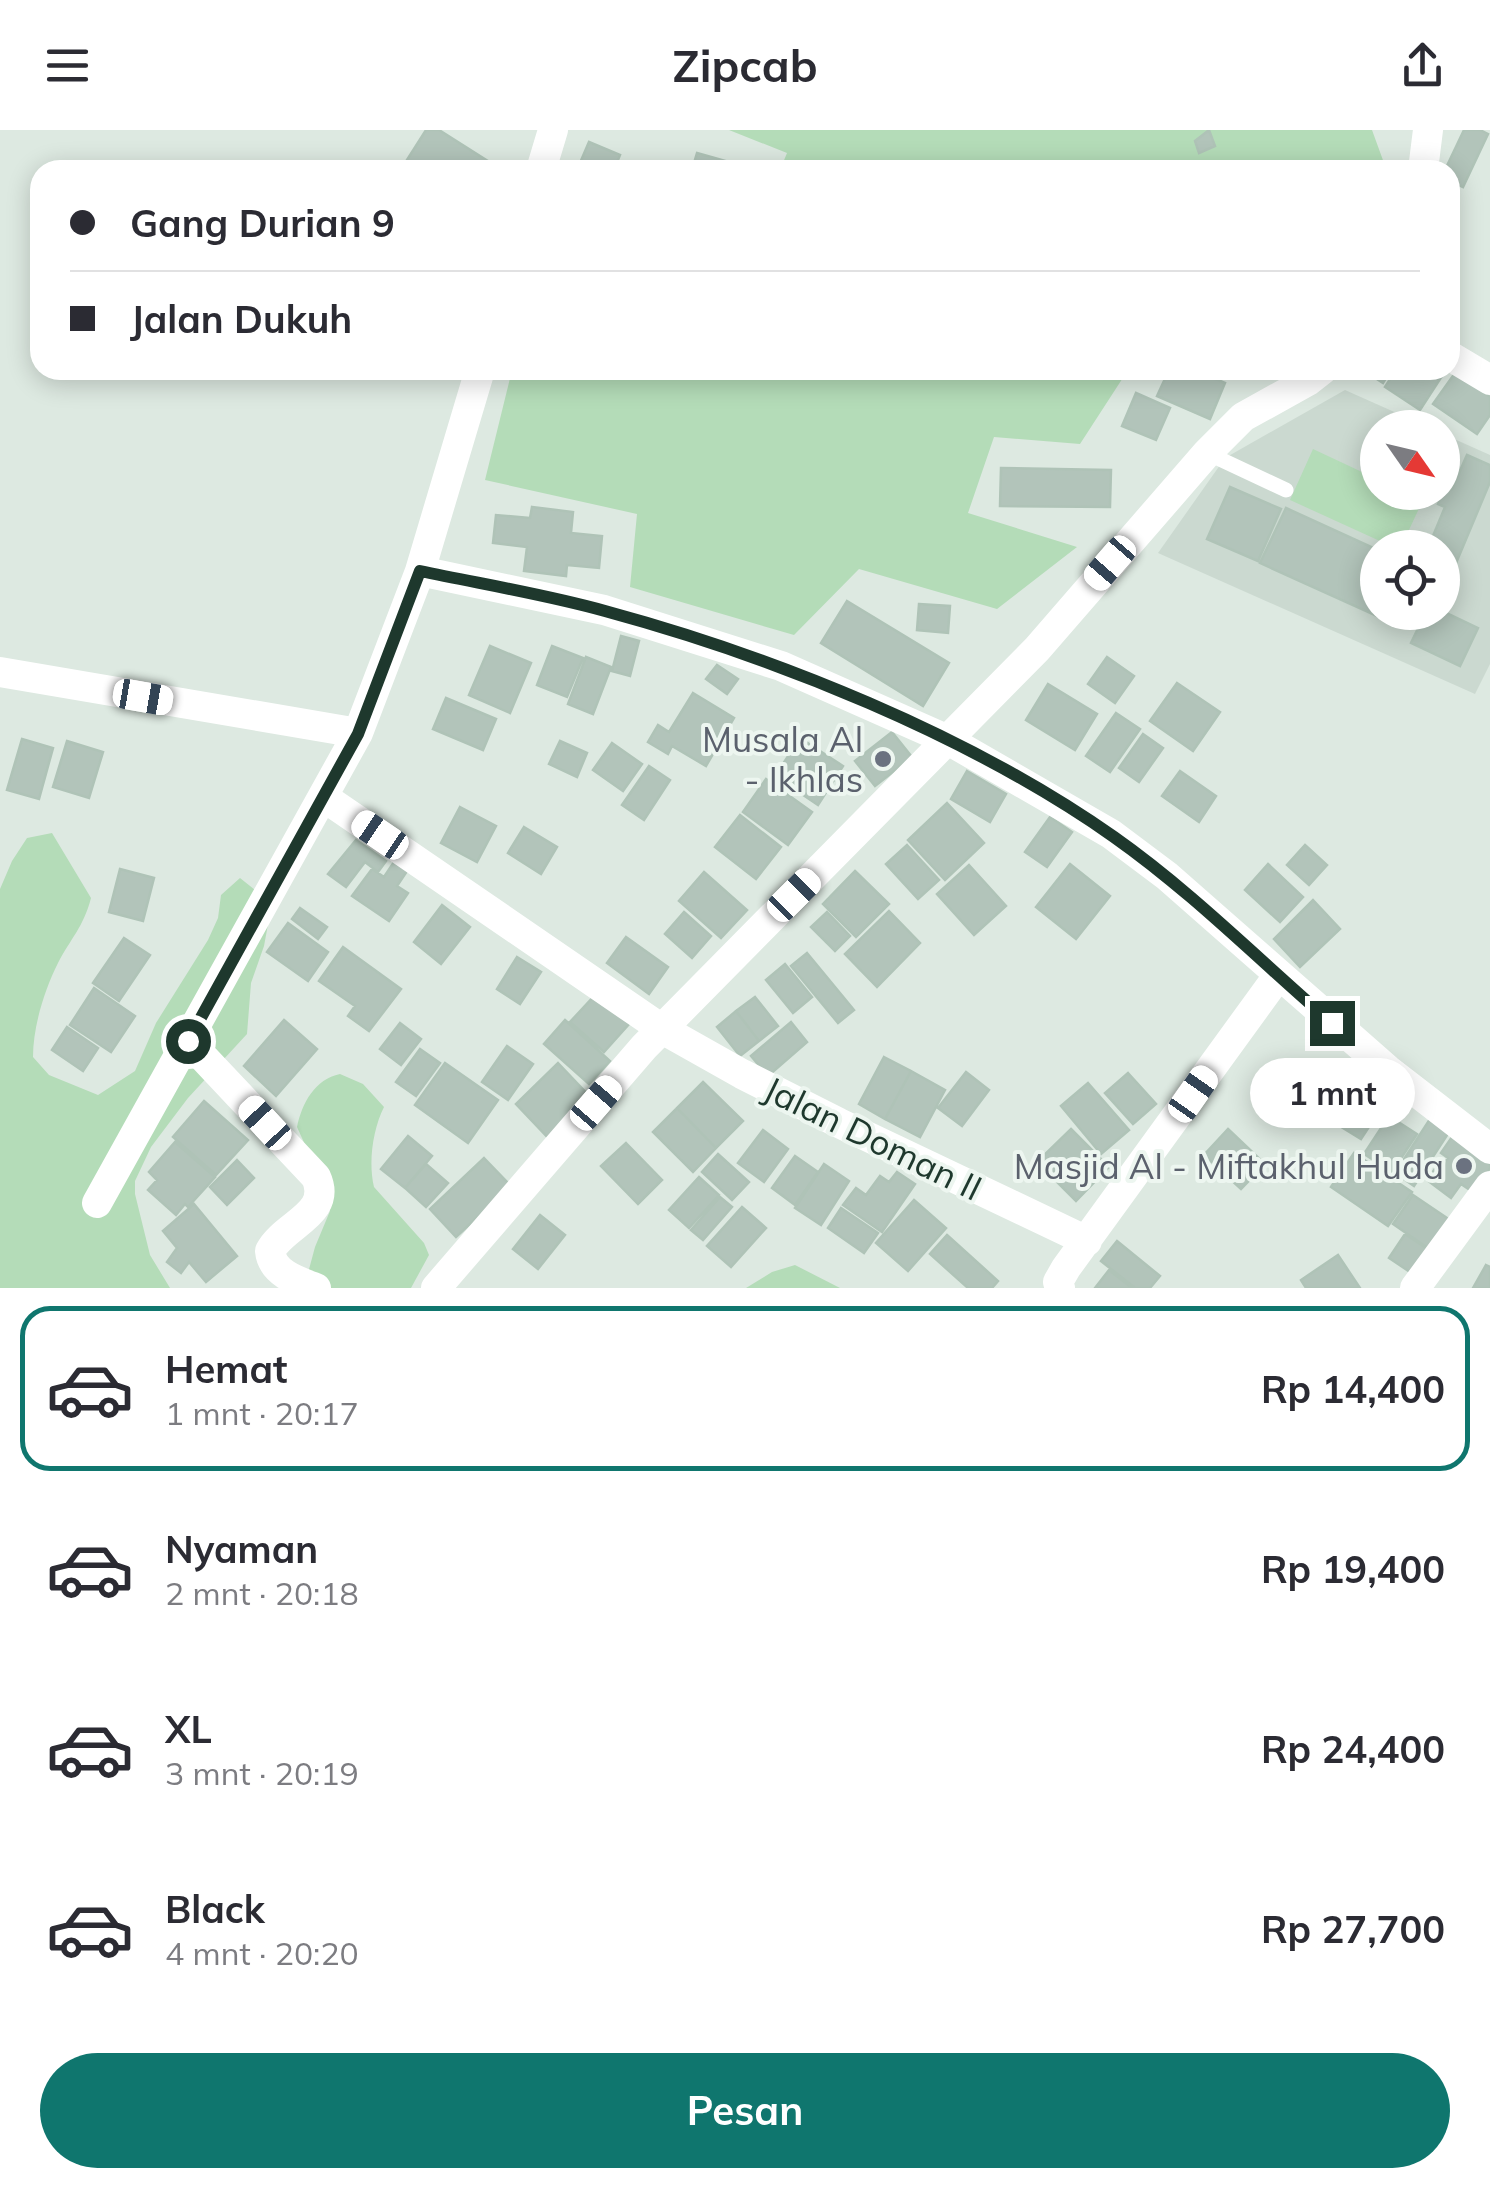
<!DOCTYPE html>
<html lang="id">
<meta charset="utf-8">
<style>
:root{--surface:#fff;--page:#f2f2f3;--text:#2b2b33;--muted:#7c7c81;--line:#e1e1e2;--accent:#0f766e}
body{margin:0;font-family:Mulish,sans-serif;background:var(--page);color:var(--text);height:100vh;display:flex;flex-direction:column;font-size:38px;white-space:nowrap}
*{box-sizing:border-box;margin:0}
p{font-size:32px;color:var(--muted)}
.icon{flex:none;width:55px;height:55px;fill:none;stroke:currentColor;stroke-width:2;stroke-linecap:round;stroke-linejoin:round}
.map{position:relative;height:1158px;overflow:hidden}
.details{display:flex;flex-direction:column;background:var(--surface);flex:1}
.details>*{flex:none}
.banner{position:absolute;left:30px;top:30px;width:1430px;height:220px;border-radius:30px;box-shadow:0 5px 25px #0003;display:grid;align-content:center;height:220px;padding:0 40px;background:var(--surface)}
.needle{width:65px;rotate:124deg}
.buttons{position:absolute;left:1360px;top:280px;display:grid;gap:20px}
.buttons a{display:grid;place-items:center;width:100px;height:100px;border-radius:50%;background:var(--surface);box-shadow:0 5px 25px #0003;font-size:50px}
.end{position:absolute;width:45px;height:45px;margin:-22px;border:12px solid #1e382d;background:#fff;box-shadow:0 0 0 5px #fff}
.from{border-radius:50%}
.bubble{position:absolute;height:70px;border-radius:35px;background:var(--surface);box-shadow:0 5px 25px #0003;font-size:32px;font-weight:700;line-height:70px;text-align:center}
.car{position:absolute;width:30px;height:60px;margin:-30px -15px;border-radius:12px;box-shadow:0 0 8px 2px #0007;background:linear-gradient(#fff 24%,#345 0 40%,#fff 0 76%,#345 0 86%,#fff 0)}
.banner b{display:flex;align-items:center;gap:35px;height:95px;font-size:38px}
.banner b+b{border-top:2px solid var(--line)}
.banner i{width:25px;height:25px;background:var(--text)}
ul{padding:18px 0 0;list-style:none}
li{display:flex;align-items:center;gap:30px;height:165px;margin:0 20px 15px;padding:0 20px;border:5px solid transparent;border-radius:30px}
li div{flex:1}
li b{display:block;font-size:38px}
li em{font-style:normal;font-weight:700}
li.current{border-color:var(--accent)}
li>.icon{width:90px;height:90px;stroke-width:1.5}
.action{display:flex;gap:20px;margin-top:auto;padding:20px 40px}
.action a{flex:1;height:115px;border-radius:60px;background:var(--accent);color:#fff;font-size:40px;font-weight:700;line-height:115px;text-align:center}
header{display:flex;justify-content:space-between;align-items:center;height:130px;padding:0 40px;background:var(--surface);font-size:45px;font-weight:700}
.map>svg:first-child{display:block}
.built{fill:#cbd9d0;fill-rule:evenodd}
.green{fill:#b4dcb8}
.building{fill:#b2c4ba;stroke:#afc3b7;stroke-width:2.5}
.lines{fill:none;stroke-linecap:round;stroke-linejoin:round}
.lane{stroke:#fff;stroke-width:15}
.street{stroke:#fff;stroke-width:30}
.route{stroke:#1e382d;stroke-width:12}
.worship-dot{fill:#6b7280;stroke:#edf6f0;stroke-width:4}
.labels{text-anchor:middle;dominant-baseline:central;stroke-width:8;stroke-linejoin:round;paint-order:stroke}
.worship-label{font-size:35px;fill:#5b616d;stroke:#edf6f0;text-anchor:end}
.street-label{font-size:35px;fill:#1e382d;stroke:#edf6f0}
</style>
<header><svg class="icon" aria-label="menu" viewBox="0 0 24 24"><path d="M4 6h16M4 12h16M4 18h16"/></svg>Zipcab<svg class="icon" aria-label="share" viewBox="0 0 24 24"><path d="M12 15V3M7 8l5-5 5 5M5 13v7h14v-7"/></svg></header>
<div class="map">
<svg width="1490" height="1158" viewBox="0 0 1490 1158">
<rect width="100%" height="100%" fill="#dde9e1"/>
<path class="built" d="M1345 260 1428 297 1378 298V362H1442L1443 304 1490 325V534L1475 564 1158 423 1225 328ZM1378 418H1442V482H1378Z"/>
<path class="green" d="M729 0H1372L1384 33 1382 40H780L787 23Z
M512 240H1128L1080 314 994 307 968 383 1077 417 997 479 859 439 794 505 630 457 637 384 485 350Z
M1313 319 1377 349 1378 362 1406 363 1423 370 1401 417H1393L1290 370Z
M52 703 91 768C83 798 71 808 58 833 44 861 33 897 33 927L49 945 98 965 135 941 156 893 208 810 218 788 221 765 240 748 265 768 269 789 264 816 251 853 247 904 188 968 151 1017 135 1051V1064L150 1125 170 1158H0V759L12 731 27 708Z
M340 944 363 954 384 977C373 999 368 1032 374 1057L424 1113 429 1125 411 1158H304L315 1117 330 1081 329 1068 297 997C302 973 315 949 340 944Z
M795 1135 840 1158H746L772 1142Z"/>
<path class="building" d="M426 0H439L494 35 491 40H422L407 30Z
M1209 0 1215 16 1199 23 1195 11Z
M1464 0H1480L1488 4 1463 57 1450 51V40H1445Z
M589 12 620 25 614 40H577Z
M697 23 757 40H692Z
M1169 240H1195L1225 253 1210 289 1157 266Z
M1363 240H1391L1383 253Z
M1396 240H1439L1444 243 1420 280 1385 257Z
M1455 243 1490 267V285L1477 304 1433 274Z
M1136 263 1170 278 1156 310 1122 296Z
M1467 325 1490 335V352L1446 457 1442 456V418H1428L1445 377 1438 374 1445 357 1452 359Z
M1001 338 1111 340 1110 377 1000 376Z
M1230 357 1281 379 1258 431 1207 409Z
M532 377 573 382 571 403 602 406 599 438 567 435 566 446 524 441 527 417 493 413 496 385 530 388Z
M1286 378 1378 420V482H1389L1386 490 1260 433Z
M847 471 949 533 923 576 821 513Z
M919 474 950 476 948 503 917 500Z
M1442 481 1478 498 1460 536 1411 513 1426 482Z
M621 506 639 511 630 546 612 541Z
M490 516 531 533 510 583 469 565Z
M552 516 583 528 567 567 537 555Z
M586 527 611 537 593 584 568 574Z
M1107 527 1134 546 1115 573 1088 554Z
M717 535 738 549 727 564 706 549Z
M1177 553 1220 582 1193 621 1150 591Z
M1048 554 1097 584 1075 620 1026 590Z
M693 563 734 588 706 636 672 616 668 624 648 612 658 595 669 602Z
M446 568 496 589 483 620 433 599Z
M1116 583 1140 599 1110 642 1086 626Z
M892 602 912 627 875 656 855 631Z
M1143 604 1163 618 1139 652 1119 638Z
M800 608 843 636 818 675 775 646Z
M22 609 53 618 39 669 7 660Z
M67 611 103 622 89 668 53 657Z
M560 611 587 623 577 647 549 634Z
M612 613 642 634 623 661 593 640Z
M649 636 670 650 644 690 622 675Z
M967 641 1006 664 990 692 951 669Z
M1180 641 1216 666 1199 692 1162 666Z
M766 649 812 682 788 715 743 682Z
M947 673 984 713 945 750 908 710Z
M460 677 496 696 477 732 441 713Z
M740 685 781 717 756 749 715 717Z
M1050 687 1072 702 1047 737 1025 722Z
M524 697 557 717 541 744 508 723Z
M356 710 386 731 378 742 365 732 346 757 328 744Z
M907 715 939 750 918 769 886 734Z
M1305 715 1327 735 1309 755 1287 735Z
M394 732 407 741 397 756 408 763 389 791 352 766 372 739 384 747Z
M1070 734 1110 766 1076 809 1036 777Z
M1268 734 1303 767 1280 792 1245 760Z
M969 735 1006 776 974 805 937 764Z
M120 739 154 748 143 791 109 782Z
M855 741 889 774 856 807 823 774Z
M704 742 747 780 721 808 679 771Z
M1313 770 1340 799 1300 837 1274 809Z
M442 775 470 797 441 834 414 812Z
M300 778 327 797 318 809 292 789Z
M889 781 920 813 877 857 845 824Z
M684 782 711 806 692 828 665 804Z
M827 782 850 806 835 821 811 797Z
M288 793 328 822 308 851 267 822Z
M626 807 668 837 649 864 607 833Z
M124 808 150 825 119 871 93 853Z
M343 817 401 859 369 901 348 886 355 876 319 851Z
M807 823 854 880 838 893 791 836Z
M517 827 541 842 520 874 497 859Z
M785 834 812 867 793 883 766 850Z
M94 858 135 886 111 922 70 895Z
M596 864 629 894 604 922 570 892Z
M755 867 778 896 759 911 736 881Z
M736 881 759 911 740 926 717 897Z
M284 890 317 919 276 966 244 936Z
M565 890 610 931 589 954 544 914Z
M791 892 807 912 768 946 751 926Z
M400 893 421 909 401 935 380 919Z
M67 897 98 918 83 941 52 920Z
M507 916 533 934 508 970 482 952Z
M420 919 440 933 416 966 396 952Z
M884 927 911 941 885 989 859 974Z
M1324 932 1350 956 1328 982 1301 958Z
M445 933 498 970 468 1013 415 975Z
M558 933 594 971 552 1012 516 974Z
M911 941 945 960 920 1007 885 989Z
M966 942 989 960 962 996 938 978Z
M1128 943 1156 974 1133 994 1105 963Z
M703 952 743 991 716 1018 677 978Z
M1088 953 1129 1000 1101 1024 1061 976Z
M1357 957 1384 974 1361 1009 1335 993Z
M204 971 248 1010 216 1045 173 1007Z
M677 978 716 1018 693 1042 653 1002Z
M1389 986 1417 1004 1392 1042 1364 1024Z
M1430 989 1449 1002 1414 1056 1395 1043Z
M1071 999 1109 1037 1076 1071 1037 1032Z
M1228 999 1265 1034 1241 1059 1204 1025Z
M763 1000 788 1019 764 1052 738 1033Z
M408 1006 432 1026 405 1058 381 1039Z
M1452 1007 1490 1034V1038L1473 1062 1461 1054 1451 1068 1427 1050 1442 1029 1445 1032 1448 1028 1441 1023Z
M175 1012 215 1047 188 1077 185 1074 176 1085 148 1060 157 1050 149 1042Z
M626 1013 662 1050 638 1074 601 1036Z
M1354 1023 1412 1062 1388 1096 1331 1057Z
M718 1024 749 1052 732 1070 702 1042Z
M795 1026 818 1042 795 1075 772 1058Z
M484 1028 511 1056 456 1107 430 1079Z
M237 1030 254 1048 227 1075 210 1057Z
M426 1034 448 1053 426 1077 405 1058Z
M824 1034 849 1051 821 1095 795 1078Z
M897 1042 915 1054 882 1102 843 1075 856 1058 866 1065 880 1046 889 1052Z
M699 1047 719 1065 689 1098 669 1080Z
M1413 1065 1453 1092 1432 1121 1393 1094Z
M720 1067 732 1077 703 1110 691 1100Z
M914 1070 946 1098 908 1141 876 1113Z
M194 1074 237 1126 206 1152 189 1132 181 1143 167 1132 177 1118 163 1101Z
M742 1077 766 1098 731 1137 707 1116Z
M841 1078 878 1103 864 1123 828 1098Z
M540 1085 565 1105 538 1139 513 1119Z
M1405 1104 1432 1122 1416 1146 1389 1128Z
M947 1105 998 1151 992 1158H968L930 1124Z
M1117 1111 1160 1146 1150 1158H1135L1101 1131Z
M1338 1125 1360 1158H1306L1301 1150Z
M1486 1135 1490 1137V1158H1473Z
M1109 1140 1132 1158H1095Z"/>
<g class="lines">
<path class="lane" d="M1207 323 1286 360"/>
<path class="street" d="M541 40 553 0
M1423 40 1428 0
M1450 226 1490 250
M420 441 604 480 781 536 948 610 1111 704 1167 746 1388 940 1490 1019
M0 542 358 603
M325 668 662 899 742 944 839 993 1087 1111
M188 911 316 1047C333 1084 284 1094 270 1121 272 1143 297 1151 316 1158
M97 1073 358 603 420 441 480 240
M436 1158 644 917 1037 519 1207 323 1243 287 1308 251 1322 240
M1060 1158 1058 1152 1066 1138 1278 846
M1415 1158 1490 1056"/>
</g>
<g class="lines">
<path class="route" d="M188 911 358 604 420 441C481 454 544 464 605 481 775 527 969 605 1114 707 1192 762 1260 831 1332 893"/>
</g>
<g class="worship-dot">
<circle cx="883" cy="629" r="10"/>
<circle cx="1464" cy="1036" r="10"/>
</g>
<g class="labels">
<g class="worship-label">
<text x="863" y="609">Musala Al<tspan x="863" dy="40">- Ikhlas</tspan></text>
<text x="1444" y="1036">Masjid Al - Miftakhul Huda</text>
</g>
<g class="street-label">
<text transform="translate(873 1008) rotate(26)">Jalan Doman II</text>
</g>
</g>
</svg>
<div class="buttons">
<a><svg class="needle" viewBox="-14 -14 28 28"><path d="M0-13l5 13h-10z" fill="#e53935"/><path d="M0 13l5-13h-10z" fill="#7c7c81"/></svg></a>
<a><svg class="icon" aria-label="locate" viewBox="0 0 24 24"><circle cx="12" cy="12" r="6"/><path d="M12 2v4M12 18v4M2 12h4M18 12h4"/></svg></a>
</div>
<i class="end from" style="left:188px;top:911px"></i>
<i class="end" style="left:1332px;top:893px"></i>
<div class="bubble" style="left:1250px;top:928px;width:165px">1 mnt</div>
<i class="car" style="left:1110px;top:433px;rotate:221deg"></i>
<i class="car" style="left:143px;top:567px;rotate:100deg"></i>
<i class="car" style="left:380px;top:705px;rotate:304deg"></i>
<i class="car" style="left:794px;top:765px;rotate:45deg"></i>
<i class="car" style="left:1193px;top:964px;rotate:35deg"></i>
<i class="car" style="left:596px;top:973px;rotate:41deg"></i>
<i class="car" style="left:265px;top:993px;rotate:317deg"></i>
<div class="banner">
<b><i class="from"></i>Gang Durian 9</b>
<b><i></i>Jalan Dukuh</b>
</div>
</div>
<section class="details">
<ul>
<li class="current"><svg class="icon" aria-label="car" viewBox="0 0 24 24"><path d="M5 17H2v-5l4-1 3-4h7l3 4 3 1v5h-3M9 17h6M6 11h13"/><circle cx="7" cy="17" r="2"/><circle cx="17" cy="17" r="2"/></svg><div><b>Hemat</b><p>1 mnt · 20:17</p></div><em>Rp 14,400</em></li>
<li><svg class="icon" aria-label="car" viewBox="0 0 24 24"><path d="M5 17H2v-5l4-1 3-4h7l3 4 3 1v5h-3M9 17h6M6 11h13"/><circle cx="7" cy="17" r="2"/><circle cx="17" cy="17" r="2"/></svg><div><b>Nyaman</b><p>2 mnt · 20:18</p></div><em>Rp 19,400</em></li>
<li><svg class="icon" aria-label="car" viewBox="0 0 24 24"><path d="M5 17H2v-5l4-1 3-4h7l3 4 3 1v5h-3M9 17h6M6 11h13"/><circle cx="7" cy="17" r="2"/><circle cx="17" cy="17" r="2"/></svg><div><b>XL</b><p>3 mnt · 20:19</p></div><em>Rp 24,400</em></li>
<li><svg class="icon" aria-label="car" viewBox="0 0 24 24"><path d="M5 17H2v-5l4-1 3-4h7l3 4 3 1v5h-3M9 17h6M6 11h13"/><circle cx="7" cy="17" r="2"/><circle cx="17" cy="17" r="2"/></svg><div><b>Black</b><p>4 mnt · 20:20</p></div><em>Rp 27,700</em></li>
</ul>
<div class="action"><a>Pesan</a></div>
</section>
